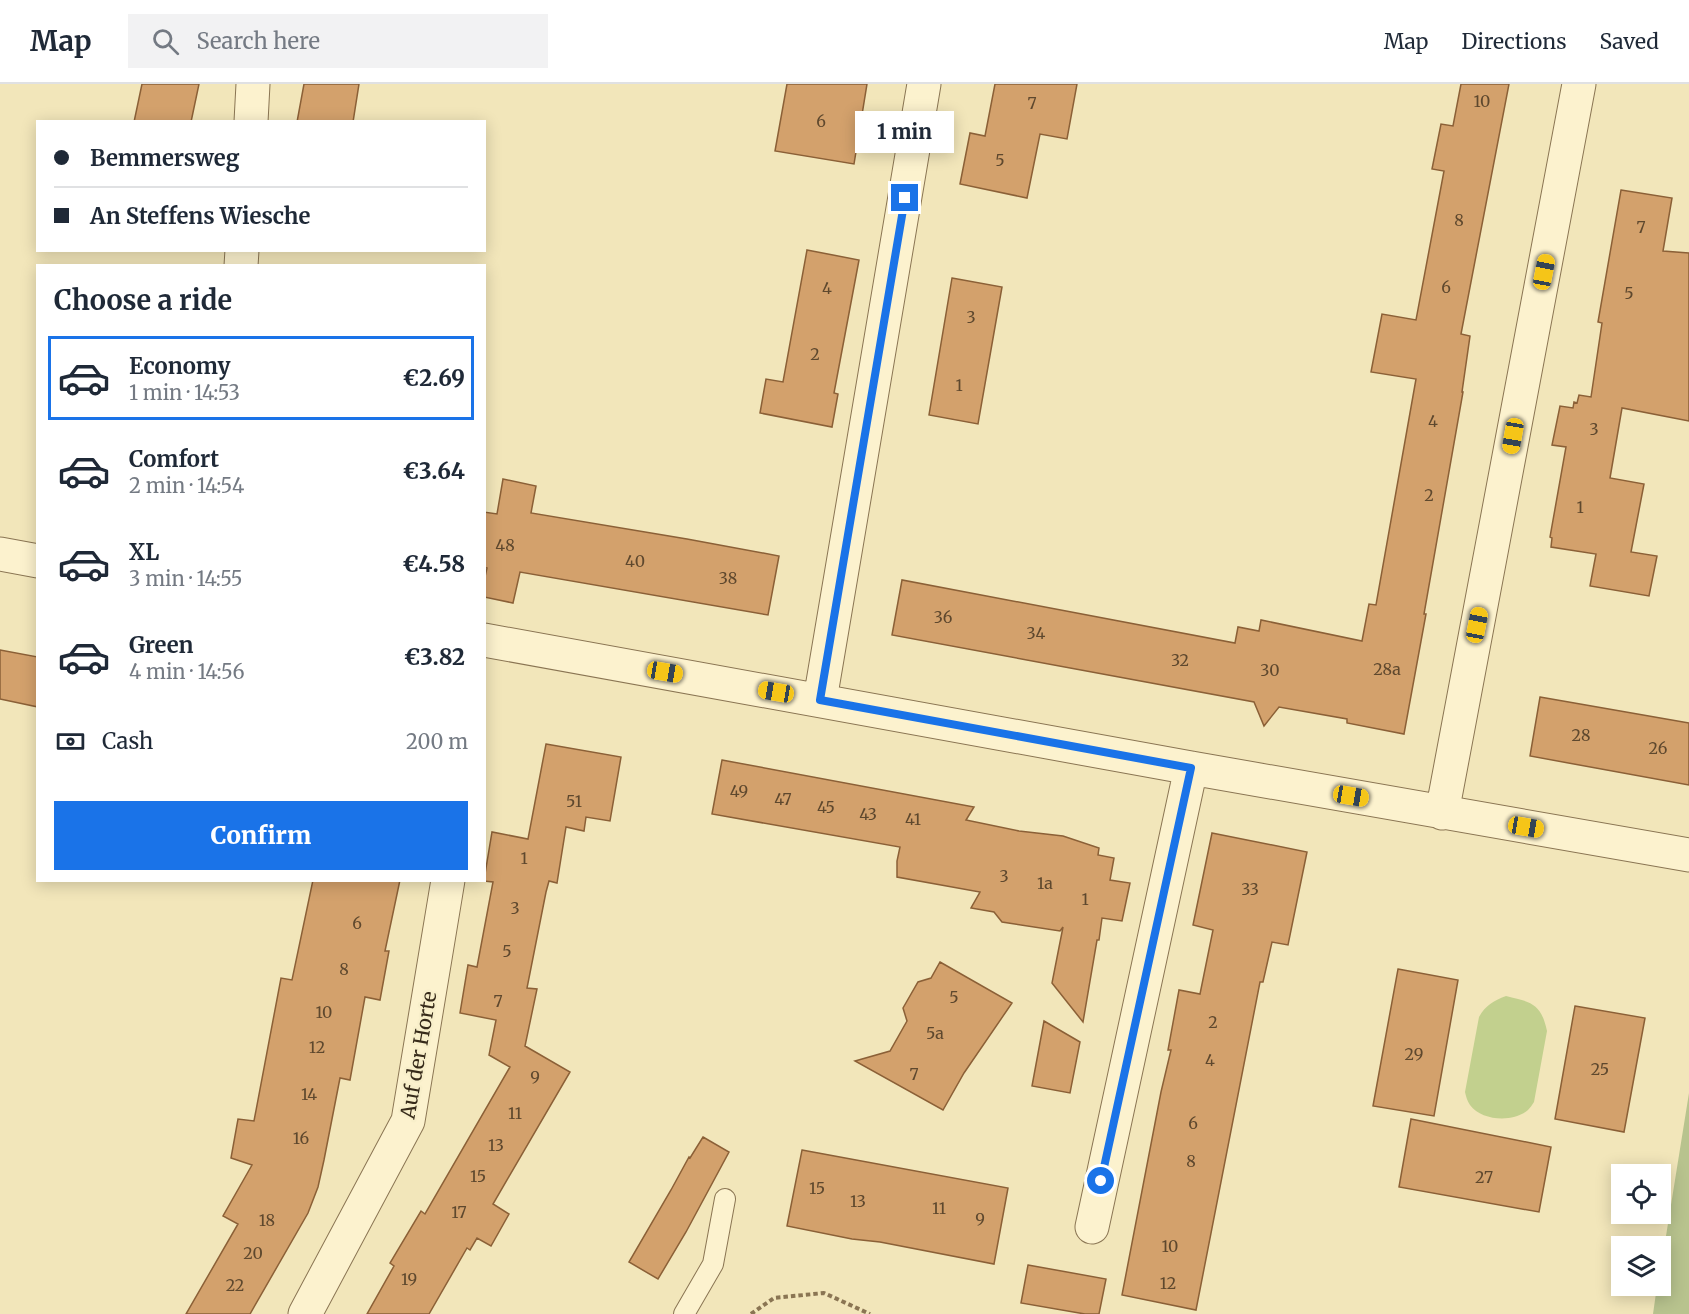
<!DOCTYPE html>
<meta charset="utf-8">
<style>
:root{--surface:#fff;--page:#f2f2f3;--text:#1f2937;--muted:#747a83;--line:#e0e1e3;--accent:#1a73e8}
body{margin:0;font-family:Merriweather,serif;background:var(--page);color:var(--text);height:100vh;display:flex;flex-direction:column;font-size:22px;white-space:nowrap}
*{box-sizing:border-box;margin:0}
p{font-size:20px;color:var(--muted)}
.icon{flex:none;width:33px;height:33px;fill:none;stroke:currentColor;stroke-width:2;stroke-linecap:round;stroke-linejoin:round}
.map{position:relative;flex:1;overflow:hidden}
.panel{position:absolute;left:36px;top:180px;width:450px;height:618px;display:flex;flex-direction:column;background:var(--surface);border-radius:0px;box-shadow:0 3px 15px #0003}
.panel>*{flex:none}
.banner{position:absolute;left:36px;top:36px;width:450px;height:132px;border-radius:0px;box-shadow:0 3px 15px #0003;display:grid;align-content:center;height:132px;padding:0 18px;background:var(--surface)}
.fabs{position:absolute;left:1611px;top:1080px;display:grid;gap:12px}
.fabs a{display:grid;place-items:center;width:60px;height:60px;border-radius:0px;background:var(--surface);box-shadow:0 3px 15px #0003;font-size:30px}
.end{position:absolute;width:27px;height:27px;margin:-14px;border:8px solid #1a73e8;background:#fff;box-shadow:0 0 0 3px #fff}
.from{border-radius:50%}
.bubble{position:absolute;height:42px;border-radius:0px;background:var(--surface);box-shadow:0 3px 15px #0003;font-size:20px;font-weight:800;line-height:42px;text-align:center}
.car{position:absolute;width:18px;height:36px;margin:-18px -9px;border-radius:8px;box-shadow:0 0 4px 2px #0007;background:linear-gradient(#f5c518 24%,#345 0 40%,#f5c518 0 76%,#345 0 86%,#f5c518 0)}
.banner b{display:flex;align-items:center;gap:21px;height:57px;font-size:22px}
.banner b+b{border-top:2px solid var(--line)}
.banner i{width:15px;height:15px;background:var(--text)}
ul{padding:0;list-style:none}
li{display:flex;align-items:center;gap:18px;height:84px;margin:0 12px 9px;padding:0 6px;border:3px solid transparent;border-radius:0px}
li div{flex:1}
li b{display:block;font-size:22px}
li em{font-style:normal;font-weight:800}
li.on{border-color:var(--accent)}
li>.icon{width:54px;height:54px;stroke-width:1.5}
h2{padding:0 18px;font-size:27px;line-height:72px}
.pay{display:flex;align-items:center;gap:15px;height:66px;padding:0 18px;font-size:22px}
.pay p{margin-inline-start:auto}
.primary-button{display:flex;gap:12px;margin-top:auto;padding:12px 18px}
.primary-button a{flex:1;height:69px;border-radius:0px;background:var(--accent);color:#fff;font-size:24px;font-weight:800;line-height:69px;text-align:center}
header{display:flex;align-items:center;gap:36px;box-sizing:border-box;height:84px;padding:0 30px;background:var(--surface);border-bottom:2px solid var(--line)}
header strong{font-size:28px}
nav{display:flex;gap:33px;margin-inline-start:auto;font-size:21px}
.search{width:420px;height:54px;background:var(--page);display:flex;align-items:center;gap:15px;box-sizing:border-box;padding:0 21px;border-radius:0px;color:var(--muted);font-size:22px}
.map>svg:first-child{display:block}
.green{fill:#c2d08e}
.cemetery{fill:#b8c38e}
.building{fill:#d3a16c;stroke:#8b6037;stroke-width:1.5}
.lines{fill:none;stroke-linecap:round;stroke-linejoin:round}
.lane-casing{stroke:#8a7553;stroke-width:22}
.street-casing{stroke:#8a7553;stroke-width:35}
.path{stroke:#8a7553;stroke-width:4;stroke-dasharray:4.5 3;stroke-linecap:butt}
.lane{stroke:#fcf2ce;stroke-width:20}
.street{stroke:#fcf2ce;stroke-width:33}
.route{stroke:#1a73e8;stroke-width:8}
.labels{text-anchor:middle;dominant-baseline:central;stroke-width:5;stroke-linejoin:round;paint-order:stroke}
.number-label{font-size:16px;fill:#5e482e}
.street-label{font-size:20px;fill:#372b1a;stroke:#f8efca}
</style>
<header>
<strong>Map</strong>
<div class="search"><svg class="icon" aria-label="search" viewBox="0 0 24 24"><circle cx="10" cy="10" r="6"/><path d="M15 15l6 6"/></svg>Search here</div>
<nav><a>Map</a><a>Directions</a><a>Saved</a></nav>
</header>
<div class="map">
<svg width="1689" height="1230" viewBox="0 0 1689 1230">
<rect width="100%" height="100%" fill="#f2e6ba"/>
<path class="green" d="M1506 912C1531 918 1541 919 1547 947L1534 1018C1532 1021 1530 1024 1528 1026 1513 1039 1482 1037 1470 1021 1467 1017 1466 1012 1465 1008L1479 933C1486 921 1493 917 1506 912Z"/>
<path class="cemetery" d="M1689 1009V1230H1653L1657 1202H1660L1661 1183Z"/>
<path class="building" d="M142 0H199L191 38H134Z
M304 0H359L353 38H297Z
M787 0H867L854 80 775 67Z
M995 0H1077L1067 55 1040 50 1027 114 960 100 970 49 985 52Z
M1461 0H1509L1461 250 1470 252 1462 308H1463L1424 530H1426L1404 650 1347 639V635L1279 623 1264 642 1254 618 892 551 902 496 1235 559 1238 543 1259 547 1261 536 1362 557 1369 520 1376 521 1416 295 1371 288 1382 230 1416 236 1444 87 1432 85 1441 40 1453 42Z
M1621 106 1672 114 1663 167 1689 169V337L1622 324 1610 394 1644 400 1631 468 1657 472 1649 512 1590 502 1596 470 1551 463 1552 454 1550 453 1566 363 1552 361 1560 322 1573 324 1574 318 1577 319 1579 311 1591 313 1602 239 1598 238Z
M807 166 859 176 834 309 838 310 832 343 760 329 766 295 783 298Z
M952 194 1002 203 978 340 929 331Z
M503 395 536 402 531 429 687 455 779 472 768 531 520 488 513 519 484 513V497L487 484 484 483V428L497 430Z
M0 566 38 573V623L0 615Z
M1540 613 1689 639V701L1530 672Z
M546 660 621 673 610 737 586 733 584 747 566 743 557 799 549 797 546 808 527 904 537 905 525 962 570 988 493 1120 509 1130 491 1162 477 1154 470 1166 467 1164 429 1230H367L394 1182 390 1179 421 1127 425 1130 510 983 489 971 496 936 460 929 468 881 477 883 493 798 483 797 484 796 492 748 528 755Z
M722 676 974 723 966 736 1019 747 1063 752 1099 764 1098 771 1114 774 1110 796 1130 799 1122 837 1102 834 1099 856H1097L1083 938 1052 899 1063 843 1060 847 1002 838 994 828 971 824 980 808 897 793V777L900 763 712 730Z
M1212 749 1307 768 1288 861 1272 858 1263 898H1260L1196 1226 1122 1211 1161 1008 1171 966H1168L1179 906 1200 910 1213 846 1193 841Z
M313 796H400L385 867H389L380 916 365 913 350 996 340 994 324 1076 318 1103 308 1129 250 1230H186L238 1140 223 1132 252 1081 231 1074 238 1035 254 1037 281 894 292 896Z
M940 878 1012 919 964 989 943 1026 855 977 890 967 907 937 903 924 918 898 931 894Z
M1398 885 1458 896 1434 1032 1373 1022Z
M1575 922 1645 934 1624 1048 1555 1035Z
M1044 937 1080 958 1070 1009 1032 1002Z
M1411 1035 1551 1063 1539 1128 1399 1103Z
M703 1053 729 1068 686 1148 658 1195 629 1178 671 1106 689 1073 690 1074Z
M802 1066 1008 1104 994 1180 880 1158 852 1155 787 1142Z
M1028 1181 1106 1195 1099 1230H1085L1021 1219Z"/>
<g class="lines">
<defs>
<path id="lane" d="M684 1230 713 1180 725 1115"/>
<path id="street" d="M251 38 253 0
M241 182 242 166
M0 470 38 477
M484 556 1191 684 1689 771
M820 616 924 0
M1442 729 1579 0
M1092 1143 1191 684
M305 1230 408 1037 448 796"/>
</defs>
<use href="#lane" class="lane-casing"/>
<use href="#street" class="street-casing"/>
<path class="path" d="M751 1230 774 1214 824 1209 870 1230"/>
<use href="#lane" class="lane"/>
<use href="#street" class="street"/>
</g>
<g class="lines">
<path class="route" d="M905 114 820 616 1191 684 1101 1097"/>
</g>
<g class="labels">
<g class="number-label">
<text x="1482" y="17">10</text>
<text x="1032" y="19">7</text>
<text x="821" y="37">6</text>
<text x="1000" y="76">5</text>
<text x="1459" y="136">8</text>
<text x="1641" y="143">7</text>
<text x="1446" y="203">6</text>
<text x="827" y="204">4</text>
<text x="1629" y="209">5</text>
<text x="971" y="233">3</text>
<text x="815" y="270">2</text>
<text x="959" y="301">1</text>
<text x="1433" y="337">4</text>
<text x="1594" y="345">3</text>
<text x="1429" y="411">2</text>
<text x="1580" y="423">1</text>
<text x="505" y="461">48</text>
<text x="635" y="477">40</text>
<text x="728" y="494">38</text>
<text x="943" y="533">36</text>
<text x="1036" y="549">34</text>
<text x="1180" y="576">32</text>
<text x="1387" y="585">28a</text>
<text x="1270" y="586">30</text>
<text x="1581" y="651">28</text>
<text x="1658" y="664">26</text>
<text x="739" y="707">49</text>
<text x="783" y="715">47</text>
<text x="574" y="717">51</text>
<text x="826" y="723">45</text>
<text x="868" y="730">43</text>
<text x="913" y="735">41</text>
<text x="524" y="774">1</text>
<text x="1004" y="792">3</text>
<text x="1045" y="799">1a</text>
<text x="1250" y="805">33</text>
<text x="1085" y="815">1</text>
<text x="515" y="824">3</text>
<text x="357" y="839">6</text>
<text x="507" y="867">5</text>
<text x="344" y="885">8</text>
<text x="954" y="913">5</text>
<text x="498" y="917">7</text>
<text x="324" y="928">10</text>
<text x="1213" y="938">2</text>
<text x="935" y="949">5a</text>
<text x="317" y="963">12</text>
<text x="1414" y="970">29</text>
<text x="1210" y="976">4</text>
<text x="1600" y="985">25</text>
<text x="914" y="990">7</text>
<text x="535" y="993">9</text>
<text x="309" y="1010">14</text>
<text x="515" y="1029">11</text>
<text x="1193" y="1039">6</text>
<text x="301" y="1054">16</text>
<text x="496" y="1061">13</text>
<text x="1191" y="1077">8</text>
<text x="478" y="1092">15</text>
<text x="1484" y="1093">27</text>
<text x="817" y="1104">15</text>
<text x="858" y="1117">13</text>
<text x="939" y="1124">11</text>
<text x="459" y="1128">17</text>
<text x="980" y="1135">9</text>
<text x="267" y="1136">18</text>
<text x="1170" y="1162">10</text>
<text x="253" y="1169">20</text>
<text x="409" y="1195">19</text>
<text x="1168" y="1199">12</text>
<text x="235" y="1201">22</text>
</g>
<g class="street-label">
<text transform="translate(418 971) rotate(-80)">Auf der Horte</text>
</g>
</g>
</svg>
<div class="fabs">
<a><svg class="icon" aria-label="locate" viewBox="0 0 24 24"><circle cx="12" cy="12" r="6"/><path d="M12 2v4M12 18v4M2 12h4M18 12h4"/></svg></a>
<a><svg class="icon" aria-label="layers" viewBox="0 0 24 24"><path d="M12 4l9 5-9 5-9-5zM3 14l9 5 9-5"/></svg></a>
</div>
<i class="end from" style="left:1101px;top:1097px"></i>
<i class="end" style="left:905px;top:114px"></i>
<div class="bubble" style="left:855px;top:27px;width:99px">1 min</div>
<i class="car" style="left:1544px;top:188px;rotate:11deg"></i>
<i class="car" style="left:1513px;top:352px;rotate:190deg"></i>
<i class="car" style="left:1477px;top:541px;rotate:11deg"></i>
<i class="car" style="left:665px;top:588px;rotate:100deg"></i>
<i class="car" style="left:776px;top:608px;rotate:280deg"></i>
<i class="car" style="left:1351px;top:712px;rotate:100deg"></i>
<i class="car" style="left:1526px;top:743px;rotate:100deg"></i>
<div class="banner">
<b><i class="from"></i>Bemmersweg</b>
<b><i></i>An Steffens Wiesche</b>
</div>
<section class="panel">
<h2>Choose a ride</h2>
<ul>
<li class="on"><svg class="icon" aria-label="car" viewBox="0 0 24 24"><path d="M5 17H2v-5l4-1 3-4h7l3 4 3 1v5h-3M9 17h6M6 11h13"/><circle cx="7" cy="17" r="2"/><circle cx="17" cy="17" r="2"/></svg><div><b>Economy</b><p>1 min · 14:53</p></div><em>€2.69</em></li>
<li><svg class="icon" aria-label="car" viewBox="0 0 24 24"><path d="M5 17H2v-5l4-1 3-4h7l3 4 3 1v5h-3M9 17h6M6 11h13"/><circle cx="7" cy="17" r="2"/><circle cx="17" cy="17" r="2"/></svg><div><b>Comfort</b><p>2 min · 14:54</p></div><em>€3.64</em></li>
<li><svg class="icon" aria-label="car" viewBox="0 0 24 24"><path d="M5 17H2v-5l4-1 3-4h7l3 4 3 1v5h-3M9 17h6M6 11h13"/><circle cx="7" cy="17" r="2"/><circle cx="17" cy="17" r="2"/></svg><div><b>XL</b><p>3 min · 14:55</p></div><em>€4.58</em></li>
<li><svg class="icon" aria-label="car" viewBox="0 0 24 24"><path d="M5 17H2v-5l4-1 3-4h7l3 4 3 1v5h-3M9 17h6M6 11h13"/><circle cx="7" cy="17" r="2"/><circle cx="17" cy="17" r="2"/></svg><div><b>Green</b><p>4 min · 14:56</p></div><em>€3.82</em></li>
</ul>
<div class="pay"><svg class="icon" aria-label="cash" viewBox="0 0 24 24"><path d="M3 7h18v10H3z"/><circle cx="12" cy="12" r="2"/></svg>Cash<p>200 m</p></div>
<div class="primary-button"><a>Confirm</a></div>
</section>
</div>
